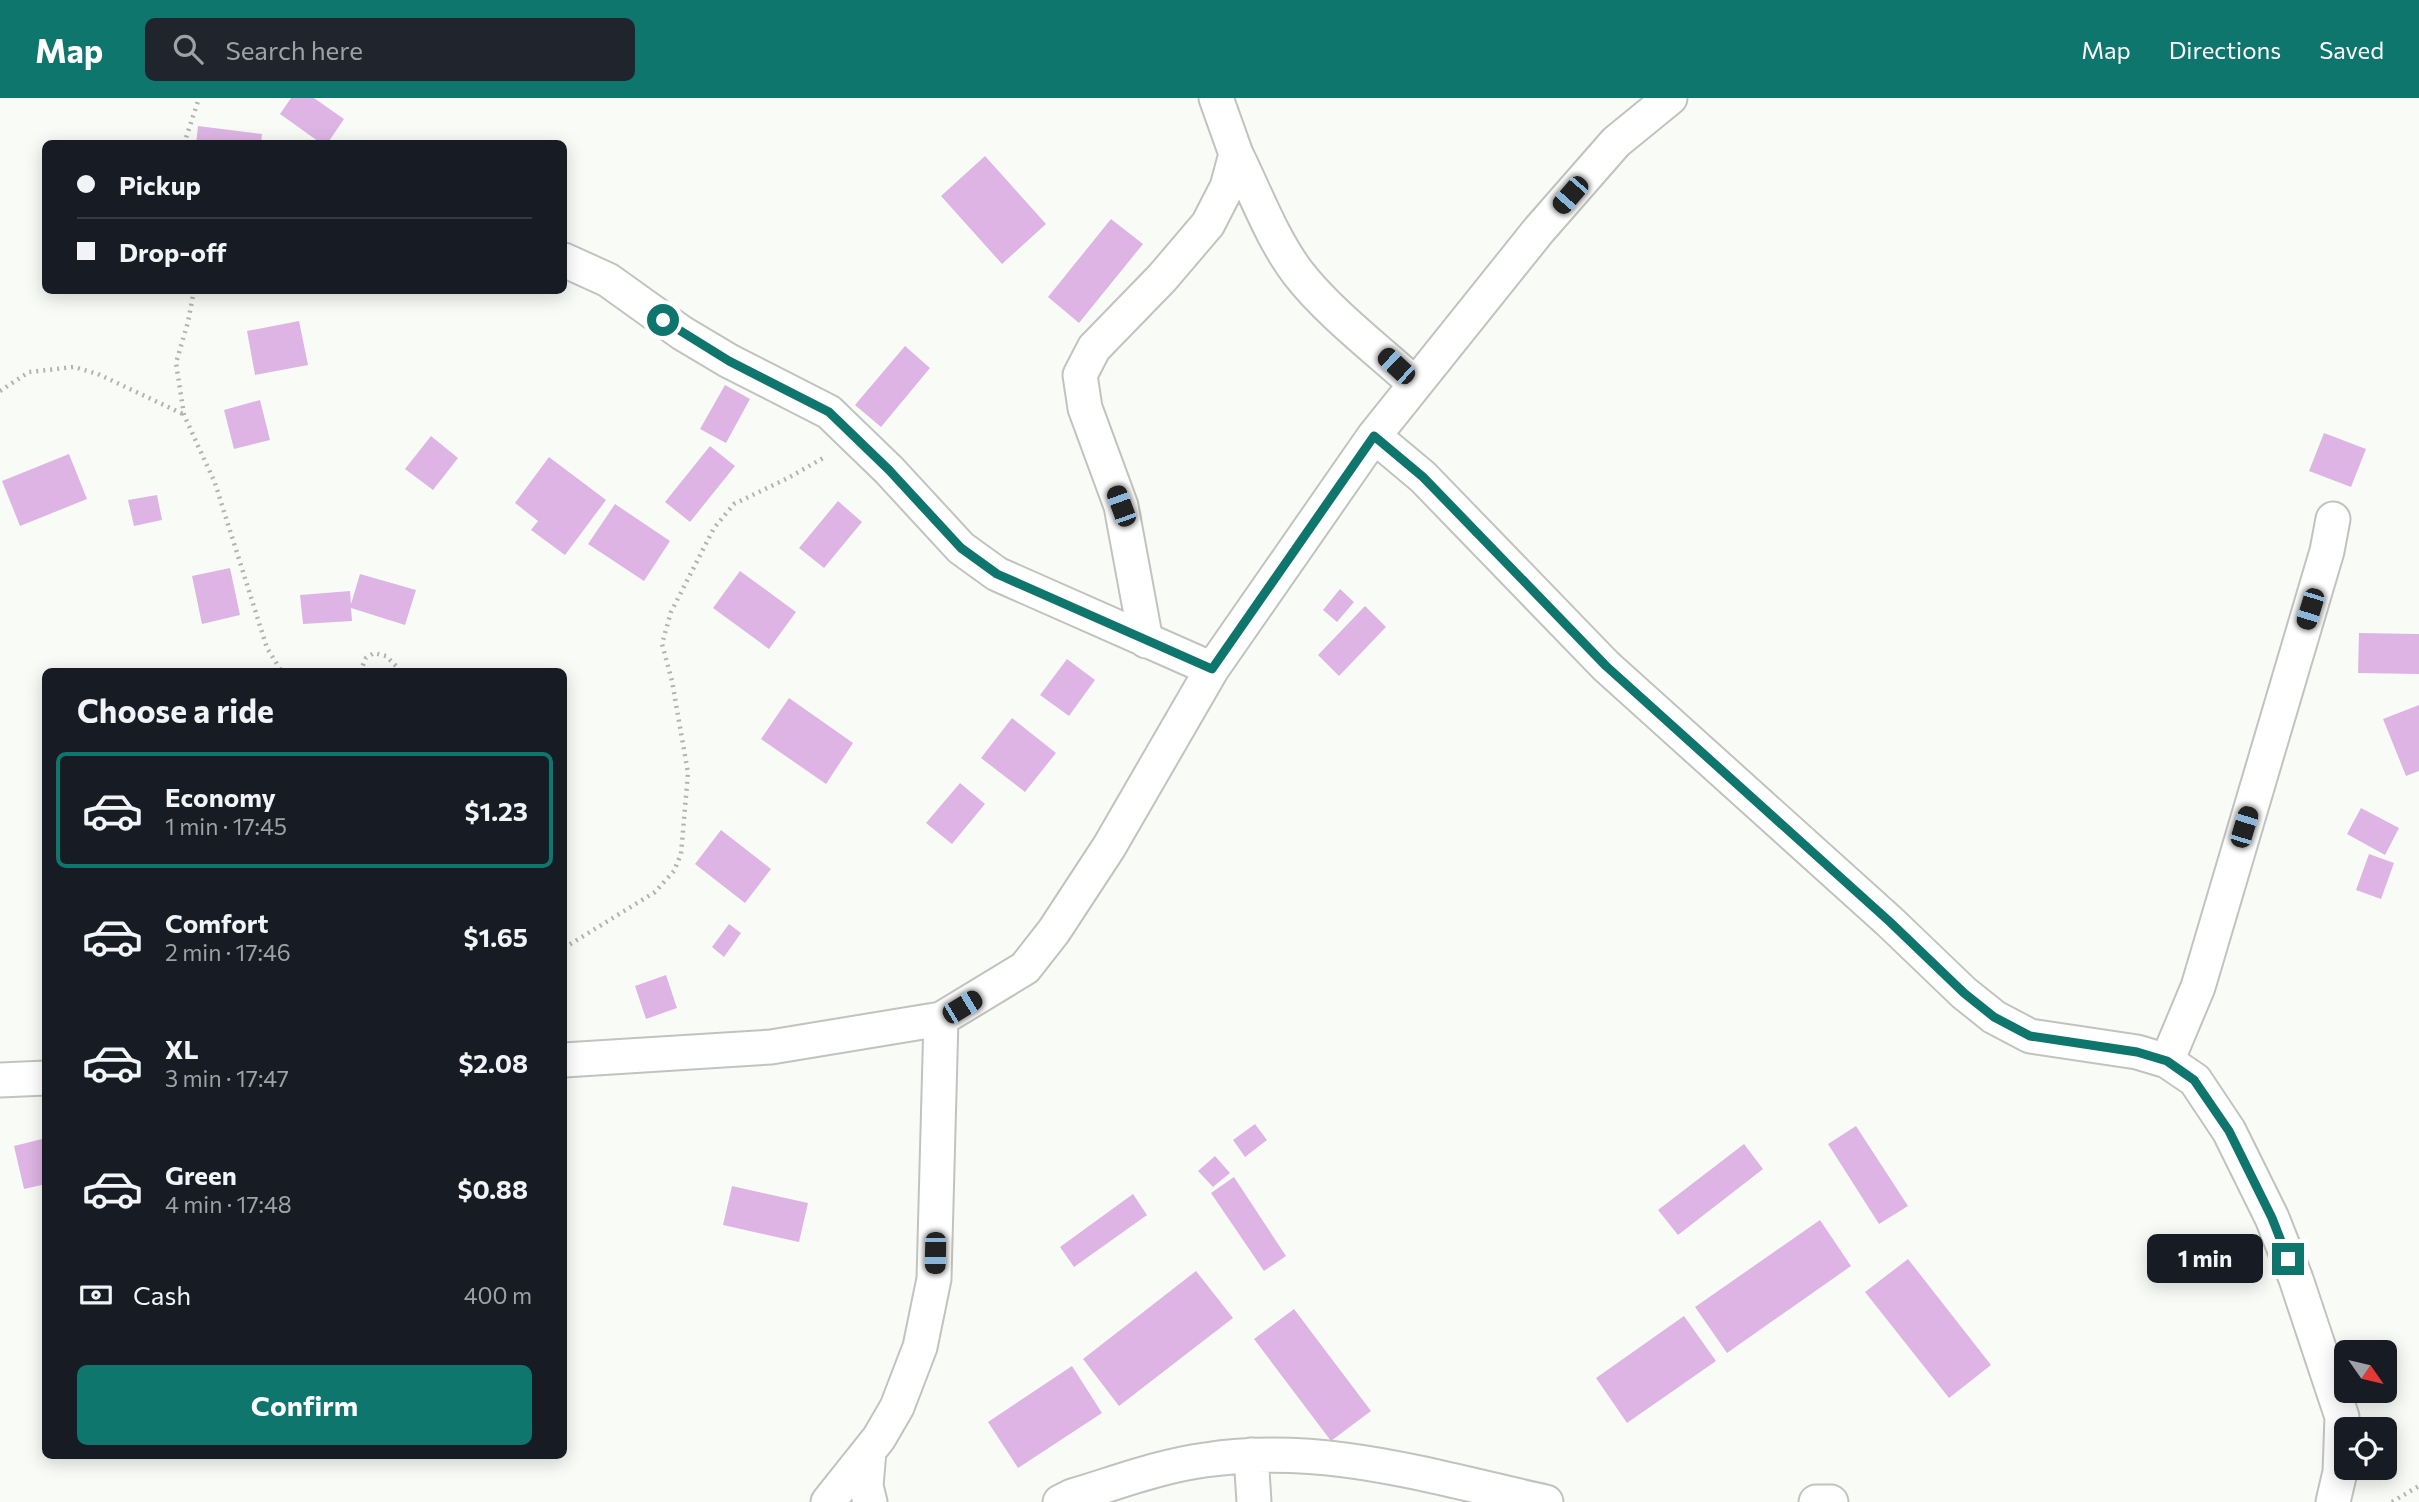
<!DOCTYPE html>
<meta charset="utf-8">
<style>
:root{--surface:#171b24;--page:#20242c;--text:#f1f3f6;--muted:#9ea1a6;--line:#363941;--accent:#0f766e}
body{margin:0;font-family:Commissioner,sans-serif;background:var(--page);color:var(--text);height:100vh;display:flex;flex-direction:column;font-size:26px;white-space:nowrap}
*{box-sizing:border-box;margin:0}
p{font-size:23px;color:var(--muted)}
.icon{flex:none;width:38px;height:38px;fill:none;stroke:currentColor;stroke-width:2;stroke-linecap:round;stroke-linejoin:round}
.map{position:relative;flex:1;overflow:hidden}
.side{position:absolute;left:42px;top:570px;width:525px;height:791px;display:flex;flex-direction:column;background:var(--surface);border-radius:10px;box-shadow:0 4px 18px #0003}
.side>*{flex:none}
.hud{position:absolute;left:42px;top:42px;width:525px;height:154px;border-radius:10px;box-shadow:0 4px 18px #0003;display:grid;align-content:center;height:154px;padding:0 35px;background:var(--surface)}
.needle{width:46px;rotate:124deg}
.buttons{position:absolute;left:2334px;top:1242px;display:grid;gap:14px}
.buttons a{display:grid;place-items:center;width:63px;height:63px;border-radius:10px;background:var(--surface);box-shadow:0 4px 18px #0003;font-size:35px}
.end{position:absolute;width:32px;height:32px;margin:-16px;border:9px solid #0f766e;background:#fff;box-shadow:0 0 0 4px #fff}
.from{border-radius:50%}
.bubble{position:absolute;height:49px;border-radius:10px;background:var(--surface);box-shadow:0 4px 18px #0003;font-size:23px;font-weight:700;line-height:49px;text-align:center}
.car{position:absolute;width:21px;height:42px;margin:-21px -10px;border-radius:9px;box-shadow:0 0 5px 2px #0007;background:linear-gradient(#222 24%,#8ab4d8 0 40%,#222 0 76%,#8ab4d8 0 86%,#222 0)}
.hud b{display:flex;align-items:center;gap:24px;height:66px;font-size:26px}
.hud b+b{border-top:2px solid var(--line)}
.hud i{width:18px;height:18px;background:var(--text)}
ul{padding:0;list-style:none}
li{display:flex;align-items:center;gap:21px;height:116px;margin:0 14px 10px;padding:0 21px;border:4px solid transparent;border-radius:10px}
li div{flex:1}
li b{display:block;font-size:26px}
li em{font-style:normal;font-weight:700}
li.selected{border-color:var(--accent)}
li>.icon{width:63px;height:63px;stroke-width:1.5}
h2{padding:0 35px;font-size:32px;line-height:84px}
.pay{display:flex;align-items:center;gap:18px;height:77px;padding:0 35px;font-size:26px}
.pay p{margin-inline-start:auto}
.primary-button{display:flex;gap:14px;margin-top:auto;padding:14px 35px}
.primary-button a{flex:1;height:80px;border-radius:10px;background:var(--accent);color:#fff;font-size:28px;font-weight:700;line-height:80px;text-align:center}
header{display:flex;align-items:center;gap:42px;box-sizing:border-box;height:98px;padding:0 35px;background:var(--accent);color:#fff}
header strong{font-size:33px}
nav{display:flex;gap:38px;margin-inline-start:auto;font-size:24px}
.search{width:490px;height:63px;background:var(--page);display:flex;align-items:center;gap:18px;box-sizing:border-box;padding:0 24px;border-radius:10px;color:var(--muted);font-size:26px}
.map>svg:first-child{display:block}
.building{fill:#deb4e4}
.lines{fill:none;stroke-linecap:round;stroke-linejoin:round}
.street-casing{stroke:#c0c3be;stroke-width:37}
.path{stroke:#b1b4af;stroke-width:4.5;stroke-dasharray:2 5;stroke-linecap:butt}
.street{stroke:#fff;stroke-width:33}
.route{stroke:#0f766e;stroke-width:9}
</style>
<header>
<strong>Map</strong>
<div class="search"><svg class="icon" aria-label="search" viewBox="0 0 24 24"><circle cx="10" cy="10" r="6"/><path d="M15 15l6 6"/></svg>Search here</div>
<nav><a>Map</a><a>Directions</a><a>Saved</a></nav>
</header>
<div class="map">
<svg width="2419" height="1404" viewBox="0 0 2419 1404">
<rect width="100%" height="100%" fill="#f9fcf6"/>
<path class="building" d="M291 0H314L344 21 327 46H322L280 16Z
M198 28 262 36 261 46H196Z
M985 58 1046 126 1002 166 941 98Z
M1111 121 1143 146 1079 225 1048 199Z
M299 223 308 267 255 277 247 233Z
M905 248 930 270 881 329 855 307Z
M725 287 750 301 726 345 700 331Z
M260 302 270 342 234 351 224 312Z
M2324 335 2366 351 2351 389 2309 373Z
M431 338 458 360 433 392 405 371Z
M710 348 735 368 690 424 665 404Z
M69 356 87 401 20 428 2 383Z
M549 359 606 402 565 457 531 432 538 423 515 405Z
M157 397 162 422 134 428 128 402Z
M838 403 862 424 824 470 799 450Z
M615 406 670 443 644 483 588 446Z
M230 470 240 517 202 526 192 478Z
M740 473 796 514 769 551 713 510Z
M360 476 416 492 405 527 351 510 352 523 303 526 300 497 350 493 351 506Z
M1340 491 1354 504 1337 524 1323 512Z
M1365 508 1386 529 1339 578 1318 557Z
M2359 535 2419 536V576L2358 575Z
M1067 561 1095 582 1069 618 1040 597Z
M789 600 853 645 826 686 761 641Z
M2419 607V673L2406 678 2383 621Z
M1012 620 1056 655 1025 694 981 660Z
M960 685 985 706 952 746 926 725Z
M2361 710 2399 730 2385 757 2347 736Z
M721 732 771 771 745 805 695 766Z
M2369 756 2394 765 2381 801 2356 792Z
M729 826 741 835 724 859 712 849Z
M666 877 677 910 646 921 635 888Z
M1255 1026 1267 1042 1245 1059 1233 1042Z
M1856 1028 1908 1108 1879 1126 1828 1046Z
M46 1040V1086L24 1091 14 1048Z
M1744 1046 1763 1071 1678 1137 1658 1112Z
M1215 1058 1230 1075 1213 1089 1198 1073Z
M1234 1079 1286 1158 1264 1173 1211 1095Z
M732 1088 808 1105 799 1144 723 1127Z
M1133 1096 1147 1117 1074 1169 1060 1149Z
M1820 1122 1851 1168 1727 1255 1695 1209Z
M1908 1161 1991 1267 1949 1300 1865 1194Z
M1196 1173 1233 1220 1119 1308 1083 1261Z
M1294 1211 1371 1313 1331 1343 1254 1241Z
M1684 1218 1716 1263 1627 1325 1596 1280Z
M1072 1268 1102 1315 1018 1370 988 1324Z"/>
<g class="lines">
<defs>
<path id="street" d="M1236 56C1255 94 1272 141 1298 175 1328 214 1379 253 1415 286
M564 162 608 182 682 235 729 263 829 314 889 372 961 450 997 476 1212 571
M1374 338 1423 379 1606 568 1890 824 1964 895 1994 919 2030 938 2137 954 2167 963 2195 982 2229 1033 2272 1120 2296 1181 2342 1319 2340 1374 2333 1404
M1146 543 1121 408 1085 310 1080 277 1094 250 1162 180 1208 126 1227 89 1236 56 1216 0
M564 962 771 949 941 921 1025 870 1054 833 1109 749 1212 571 1374 338 1539 132 1616 44 1670 0
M2167 963 2198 889 2327 453 2333 421
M0 982 46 980
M869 1353 866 1388 870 1404
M1251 1357 1254 1404
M828 1404 879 1340 897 1309 920 1249 934 1181 941 921
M1060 1404 1072 1398C1116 1385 1160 1368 1205 1362 1325 1344 1431 1379 1546 1404
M1816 1404H1831"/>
</defs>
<use href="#street" class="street-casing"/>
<path class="path" d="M184 46 199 0
M194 192 188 224 176 265 184 317 215 385 267 550 282 574
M0 293 29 274 74 269 98 276 183 316
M360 574 366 560 374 555 386 558 402 574
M564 850 655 794 674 773 681 756 688 675 672 583 662 546 671 514 714 430 734 406 788 380 825 359
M2392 1404 2419 1388"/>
<use href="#street" class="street"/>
</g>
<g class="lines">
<path class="route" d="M663 222 729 263 829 314 889 372 961 450 997 476 1212 571 1374 338 1423 379 1606 568 1890 824 1964 895 1994 919 2030 938 2137 954 2167 963 2194 982 2229 1033 2272 1120 2288 1161"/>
</g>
</svg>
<div class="buttons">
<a><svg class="needle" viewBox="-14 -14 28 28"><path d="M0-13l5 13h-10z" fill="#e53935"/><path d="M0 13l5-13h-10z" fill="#9ea1a6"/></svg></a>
<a><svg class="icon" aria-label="locate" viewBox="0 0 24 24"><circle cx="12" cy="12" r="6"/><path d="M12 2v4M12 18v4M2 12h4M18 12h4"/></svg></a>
</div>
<i class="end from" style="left:663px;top:222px"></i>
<i class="end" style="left:2288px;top:1161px"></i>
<div class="bubble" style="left:2147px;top:1136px;width:116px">1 min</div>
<i class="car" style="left:1570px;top:97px;rotate:221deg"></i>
<i class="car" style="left:1396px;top:268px;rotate:313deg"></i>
<i class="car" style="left:1121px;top:408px;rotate:340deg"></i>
<i class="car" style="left:2310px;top:511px;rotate:197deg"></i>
<i class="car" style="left:2244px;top:729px;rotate:17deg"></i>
<i class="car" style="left:962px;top:909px;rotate:59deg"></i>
<i class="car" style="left:935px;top:1155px;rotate:181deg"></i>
<div class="hud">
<b><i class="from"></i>Pickup</b>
<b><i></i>Drop-off</b>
</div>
<section class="side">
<h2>Choose a ride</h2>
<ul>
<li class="selected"><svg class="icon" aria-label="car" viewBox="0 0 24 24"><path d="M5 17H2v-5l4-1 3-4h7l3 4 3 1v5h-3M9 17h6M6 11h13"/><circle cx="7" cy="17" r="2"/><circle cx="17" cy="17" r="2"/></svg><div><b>Economy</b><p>1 min · 17:45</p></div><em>$1.23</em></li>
<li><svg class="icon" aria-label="car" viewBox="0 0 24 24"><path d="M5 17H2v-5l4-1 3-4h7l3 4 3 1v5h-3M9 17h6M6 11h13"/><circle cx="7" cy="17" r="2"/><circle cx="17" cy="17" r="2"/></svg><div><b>Comfort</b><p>2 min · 17:46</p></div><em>$1.65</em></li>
<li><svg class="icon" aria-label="car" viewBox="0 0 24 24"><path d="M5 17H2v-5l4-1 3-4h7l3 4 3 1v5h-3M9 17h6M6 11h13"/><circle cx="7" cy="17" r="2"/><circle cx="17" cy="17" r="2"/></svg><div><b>XL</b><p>3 min · 17:47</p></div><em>$2.08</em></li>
<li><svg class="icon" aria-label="car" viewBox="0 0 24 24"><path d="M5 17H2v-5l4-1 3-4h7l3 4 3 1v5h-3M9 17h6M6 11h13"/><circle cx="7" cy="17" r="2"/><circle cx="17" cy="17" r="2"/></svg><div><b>Green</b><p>4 min · 17:48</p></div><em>$0.88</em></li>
</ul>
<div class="pay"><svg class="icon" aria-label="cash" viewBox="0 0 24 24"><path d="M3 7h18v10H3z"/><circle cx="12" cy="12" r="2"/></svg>Cash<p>400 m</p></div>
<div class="primary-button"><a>Confirm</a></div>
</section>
</div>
